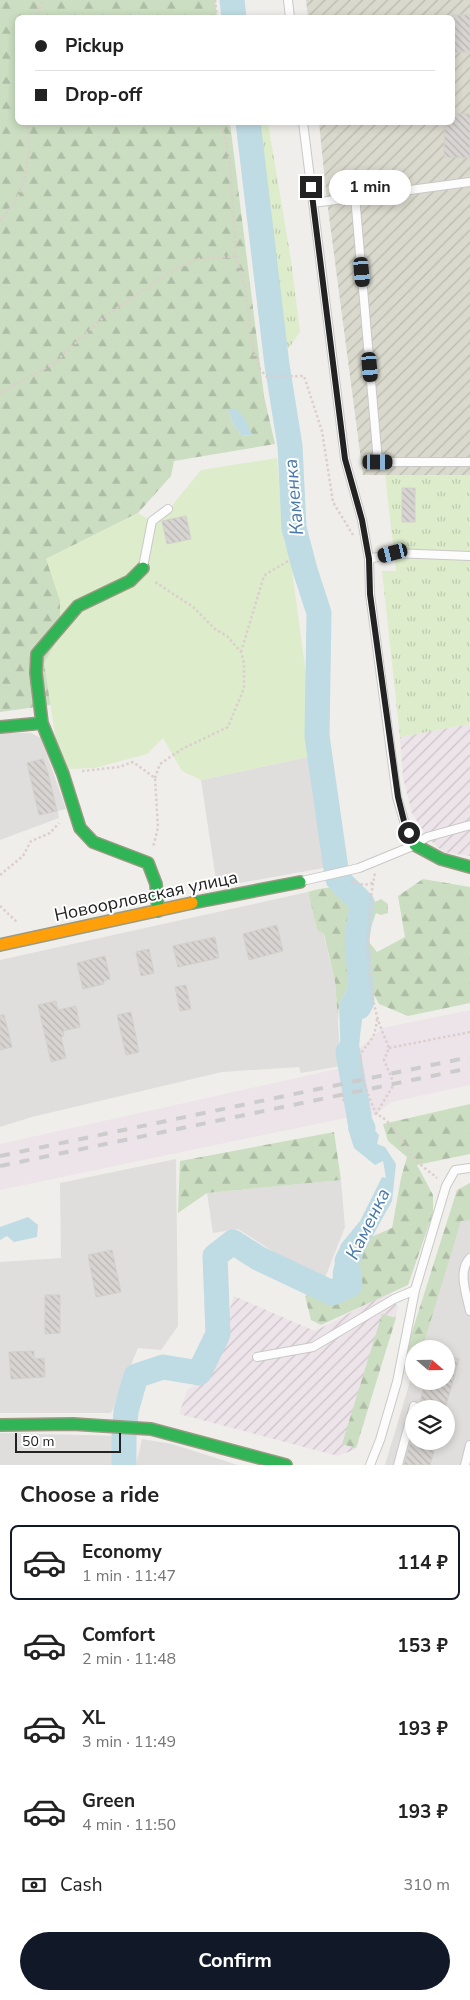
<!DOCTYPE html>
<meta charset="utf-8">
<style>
:root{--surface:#fff;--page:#f6f6f6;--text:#222;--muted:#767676;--line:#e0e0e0;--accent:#111827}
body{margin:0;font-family:"Nunito Sans",sans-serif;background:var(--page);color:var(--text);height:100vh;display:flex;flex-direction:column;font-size:19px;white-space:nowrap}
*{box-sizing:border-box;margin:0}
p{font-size:16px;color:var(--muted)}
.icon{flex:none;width:28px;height:28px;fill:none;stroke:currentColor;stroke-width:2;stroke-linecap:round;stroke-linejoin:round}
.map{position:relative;height:1465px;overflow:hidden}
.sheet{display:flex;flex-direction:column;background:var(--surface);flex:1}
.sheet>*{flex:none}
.hud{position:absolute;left:15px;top:15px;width:440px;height:110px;border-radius:8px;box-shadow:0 2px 8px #0003;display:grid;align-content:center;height:110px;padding:0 20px;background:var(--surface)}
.needle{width:32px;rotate:110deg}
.fabs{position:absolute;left:405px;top:1340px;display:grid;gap:10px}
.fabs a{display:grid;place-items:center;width:50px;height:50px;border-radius:50%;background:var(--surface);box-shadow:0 2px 8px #0003;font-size:25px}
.scale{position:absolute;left:15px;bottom:12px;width:106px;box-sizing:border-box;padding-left:5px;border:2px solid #222;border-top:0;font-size:14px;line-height:18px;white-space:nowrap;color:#222;-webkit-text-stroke:4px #fff;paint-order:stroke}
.end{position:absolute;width:22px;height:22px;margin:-11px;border:6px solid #222;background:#fff;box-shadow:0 0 0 2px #fff}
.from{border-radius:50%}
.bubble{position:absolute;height:35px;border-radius:18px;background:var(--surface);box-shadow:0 2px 8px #0003;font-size:16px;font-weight:700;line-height:35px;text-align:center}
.car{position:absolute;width:15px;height:30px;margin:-15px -8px;border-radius:6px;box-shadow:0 0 4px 1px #0007;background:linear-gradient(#222 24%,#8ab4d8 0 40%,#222 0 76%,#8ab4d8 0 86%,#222 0)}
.hud b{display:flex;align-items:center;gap:18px;height:48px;font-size:19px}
.hud b+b{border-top:1px solid var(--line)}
.hud i{width:12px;height:12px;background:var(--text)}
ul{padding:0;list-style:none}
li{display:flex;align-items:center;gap:15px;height:75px;margin:0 10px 8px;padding:0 10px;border:2px solid transparent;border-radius:8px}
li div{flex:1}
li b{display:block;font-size:19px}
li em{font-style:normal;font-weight:700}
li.current{border-color:var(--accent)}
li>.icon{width:45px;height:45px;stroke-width:1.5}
h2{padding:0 20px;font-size:22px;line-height:60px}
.pay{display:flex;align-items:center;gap:12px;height:55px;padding:0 20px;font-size:19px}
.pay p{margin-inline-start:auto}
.action{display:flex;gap:10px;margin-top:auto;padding:10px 20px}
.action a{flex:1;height:58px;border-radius:30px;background:var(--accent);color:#fff;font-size:20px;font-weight:700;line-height:58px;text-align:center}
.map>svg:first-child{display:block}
.residential{fill:#dfdedc;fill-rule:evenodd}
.industrial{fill:url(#industrial-furrows)}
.railway{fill:#ede4e9}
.construction{fill:url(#construction-furrows)}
.grass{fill:url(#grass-tufts)}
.forest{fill:url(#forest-firs);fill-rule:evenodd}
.garden{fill:#ddeccb}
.water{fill:#bfdbe3}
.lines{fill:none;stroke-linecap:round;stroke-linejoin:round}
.river{stroke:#bfdbe3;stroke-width:25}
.building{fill:url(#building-back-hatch);stroke:#d3d0cc}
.lane-casing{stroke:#c9c8c7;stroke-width:10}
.fast-casing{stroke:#999a82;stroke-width:14}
.slow-casing{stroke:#999a82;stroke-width:14}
.path{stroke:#dccecd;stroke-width:2.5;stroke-dasharray:2.5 2.5;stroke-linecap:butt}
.lane{stroke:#fdfcfc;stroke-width:8}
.fast{stroke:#30b455;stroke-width:11}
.slow{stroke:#ff9f0a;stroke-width:11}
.rail{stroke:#ccc;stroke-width:4;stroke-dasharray:10 10;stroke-linecap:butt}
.route{stroke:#222;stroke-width:6}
.labels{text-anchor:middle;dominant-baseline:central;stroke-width:4;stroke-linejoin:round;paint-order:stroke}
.street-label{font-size:18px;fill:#222;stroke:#fff}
.water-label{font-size:19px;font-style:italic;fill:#4a7aab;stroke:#fff}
</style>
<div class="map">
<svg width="470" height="1465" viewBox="0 0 470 1465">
<defs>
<pattern id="industrial-furrows" width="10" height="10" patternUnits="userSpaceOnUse" patternTransform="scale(1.25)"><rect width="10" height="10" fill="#ede4e9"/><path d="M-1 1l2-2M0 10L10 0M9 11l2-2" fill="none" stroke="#cbc3c8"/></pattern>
<pattern id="construction-furrows" width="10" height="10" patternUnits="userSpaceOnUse" patternTransform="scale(1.25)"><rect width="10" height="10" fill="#d9d9cd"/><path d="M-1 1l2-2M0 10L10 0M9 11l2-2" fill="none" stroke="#babab0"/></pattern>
<pattern id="grass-tufts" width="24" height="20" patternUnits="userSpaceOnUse" patternTransform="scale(1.25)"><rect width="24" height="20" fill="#ddeccb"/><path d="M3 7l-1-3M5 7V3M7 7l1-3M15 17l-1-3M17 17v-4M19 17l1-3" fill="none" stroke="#bdcaae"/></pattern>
<pattern id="forest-firs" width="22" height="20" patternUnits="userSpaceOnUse" patternTransform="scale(1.25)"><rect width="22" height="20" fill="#cbdec1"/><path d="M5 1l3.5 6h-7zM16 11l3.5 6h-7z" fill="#aebea6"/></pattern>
<pattern id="building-back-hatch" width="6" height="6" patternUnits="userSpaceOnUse" patternTransform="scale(1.25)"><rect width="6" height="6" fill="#d7d4d2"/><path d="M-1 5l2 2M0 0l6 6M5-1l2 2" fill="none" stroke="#b8b6b4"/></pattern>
</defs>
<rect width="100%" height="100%" fill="#f0eeeb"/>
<path class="residential" d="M0 733H31L41 738 66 809 58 811 59 818 0 840Z
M317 755 329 867 217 887 201 780Z
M308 892 317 930 323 932 335 981 341 1066 301 1073 299 1067 222 1072 32 1117 0 1127V960Z
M176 1159 178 1326 161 1350 138 1348 111 1413H0V1262L61 1258 60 1183Z
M341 1180 345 1227 323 1283 238 1229 213 1233 207 1193Z
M470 1209V1465H385L414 1368V1381H446V1349H420L462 1210ZM414 1409H446V1441H414Z
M0 1433 124 1436V1465H0Z
M142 1439 172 1444 238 1465H136Z"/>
<path class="industrial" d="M470 724V856L443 852 427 837 412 813 403 778 400 737Z
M390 1292 398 1308 356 1449 338 1456 179 1414 187 1390 208 1375 234 1296 315 1331Z"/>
<path class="railway" d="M470 1010V1085L392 1102 376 1114 345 1118 0 1190V1144L337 1069 382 1028Z"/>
<path class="construction" d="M306 0H470V475H363L327 201 319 123 452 122V18L308 17Z"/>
<path class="grass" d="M248 123H268L291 260 300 332 277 365Z
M385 475H470V724L400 737 382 571H396Z"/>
<path class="forest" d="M0 0H215L217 17 18 18V122L230 123 264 396 275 444 174 461 171 476 138 513 46 559 85 611 50 705 0 712ZM228 410 253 436 241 435 233 424Z
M423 879 470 887V1003L408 1016 379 1004 370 987 365 973 357 970 339 1004 338 1021 335 981 324 934 317 930 308 892C324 888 336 884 350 895L365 888 372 896 375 902 381 899 388 904V913L381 915 376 913 371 927 364 936 377 952 405 937 398 896Z
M470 1104V1154L417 1165 433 1195V1213L408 1285 321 1325 311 1320 305 1296 341 1273 362 1241 392 1228 401 1178 407 1157 388 1141 383 1124Z
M334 1132 341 1180 207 1193 178 1213 180 1161Z
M470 1183V1220L461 1221 422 1349H414V1357H411L406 1351 457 1190Z
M382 1314 396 1318 356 1448 342 1444Z"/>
<path class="garden" d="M277 458 284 541 291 563 317 755 201 780 182 771 163 738 147 754 95 768 69 769 56 741 44 663 60 635V601L46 559 138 513 157 524 201 470Z"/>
<path class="water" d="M234 408 244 417 253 436 241 435 233 424 228 410Z
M357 970 367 982 360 1036 358 1061 359 1084 352 1088 348 1071 341 1066 339 1004Z
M350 1096H361L367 1104C361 1118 370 1125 379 1135L377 1144 385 1147 396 1164 392 1201 365 1250 350 1285 332 1293 333 1270 341 1244 360 1221 382 1177 386 1178 383 1161 375 1165 354 1148 348 1129 352 1114 348 1103Z
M28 1217 38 1225 37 1237 14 1242 7 1236 0 1240V1227Z"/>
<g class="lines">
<path class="river" d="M232 0 234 18
M248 122 277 365 290 446 294 528 305 570 319 613 317 736 336 869
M338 879 362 903 357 939 362 1001 359 1007
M348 1052 360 1122 363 1128
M124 1465V1436L126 1411 136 1376 163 1367 199 1373 218 1334 215 1256 233 1242 258 1258 332 1293 350 1285 347 1261 350 1255"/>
</g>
<path class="building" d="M452 15H470V52H452Z
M452 113 470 114V158L444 157 445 122H452Z
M402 488H415V522H402Z
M186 516 191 539 167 544 162 521Z
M43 759 48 773 57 811 39 815 27 763Z
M277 925 283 951 249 960 243 934Z
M215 937 219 958 178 967 173 946Z
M149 949 154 973 141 976 136 952Z
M105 956 110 979 104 981V984L83 989 77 963Z
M186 985 191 1009 180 1011 175 987Z
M56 1001 58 1010 76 1006 80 1027 63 1031 64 1036 61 1037 66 1058 51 1062 38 1005Z
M131 1012 139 1052 126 1055 117 1015Z
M0 1015H4L12 1047 0 1050Z
M112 1250 121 1292 96 1297 88 1255Z
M45 1295H60V1333L45 1334Z
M34 1351V1359L44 1358 45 1377 11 1379 9 1352Z
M446 1355 459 1359 445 1409H419L425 1381H446Z
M410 1441H437L430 1465H404Z"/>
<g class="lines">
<defs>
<path id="lane" d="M288 0 290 18
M303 122 345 459 362 520 369 559 370 594 397 797 404 821 414 843
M355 196 378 462H470
M313 203 470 182
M369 559 393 553 470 556
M143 567 152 521 168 509
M302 881 359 868 415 845 427 837 470 825
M470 1258C457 1271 467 1296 470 1311
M257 1357 313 1347 394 1299 415 1290
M370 1465 380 1440 397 1382 415 1290 446 1186 455 1170 470 1168
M398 1465 414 1406
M465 1465 470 1445"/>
<path id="fast" d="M42 723 36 673 37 654 78 606 130 581 143 568
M0 727 42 723 63 774 80 828 93 842 148 863 156 884 158 911
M415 845 441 859 470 867
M192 903 300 882
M0 1425 73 1424 151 1429 286 1465"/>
<path id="slow" d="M0 945 192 903"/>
</defs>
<use href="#lane" class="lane-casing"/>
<use href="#fast" class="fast-casing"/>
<use href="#slow" class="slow-casing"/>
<path class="path" d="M215 0 217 18
M36 18 43 0
M221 122 229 158 236 256 245 286 253 351 260 369 267 377 304 376 322 431 333 502 353 535
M0 221C6 213 14 205 18 196 30 172 29 148 28 122
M0 393 54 363 104 317 172 271 198 259 236 256
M241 652 263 579 266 574 290 560
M82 771 119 767 133 762 155 778 158 828 153 847
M155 778 160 764 182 749 228 727 244 688V663L241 652 227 636 215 629 193 607 155 582
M0 875 23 856 31 841 50 833 59 823
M351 881 364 885 373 883 375 873
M373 883C366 928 365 971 377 1016 380 1027 385 1038 389 1048L384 1060 394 1084 376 1114
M0 906 17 922
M377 1019C376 1027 375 1035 370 1041 367 1046 363 1049 361 1054 357 1071 370 1099 376 1114 394 1122 400 1140 411 1155 418 1164 429 1171 437 1178
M389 1048 470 1032
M342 1094 344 1103"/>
<use href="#lane" class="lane"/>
<use href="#fast" class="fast"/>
<use href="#slow" class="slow"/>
<path class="rail" d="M0 1156 470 1057
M0 1166 470 1068"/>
</g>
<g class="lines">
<path class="route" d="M311 187 345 459 362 520 369 559 370 594 398 797 404 821 409 833"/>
</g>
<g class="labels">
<g class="street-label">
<text transform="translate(146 896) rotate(-12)">Новоорловская улица</text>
</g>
<g class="water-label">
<text transform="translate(294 497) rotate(-95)">Каменка</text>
<text transform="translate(368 1224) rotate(-64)">Каменка</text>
</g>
</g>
</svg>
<div class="fabs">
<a><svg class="needle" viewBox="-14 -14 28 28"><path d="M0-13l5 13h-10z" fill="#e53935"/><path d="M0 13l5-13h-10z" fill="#767676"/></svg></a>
<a><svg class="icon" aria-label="layers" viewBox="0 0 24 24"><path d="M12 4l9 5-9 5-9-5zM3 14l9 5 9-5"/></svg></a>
</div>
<div class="scale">50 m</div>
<i class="end from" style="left:409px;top:833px"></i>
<i class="end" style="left:311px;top:187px"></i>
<div class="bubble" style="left:329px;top:170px;width:82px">1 min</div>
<i class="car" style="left:362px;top:272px;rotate:175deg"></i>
<i class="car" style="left:370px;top:367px;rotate:175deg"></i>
<i class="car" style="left:378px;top:462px;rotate:90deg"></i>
<i class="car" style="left:393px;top:553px;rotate:256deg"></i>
<div class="hud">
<b><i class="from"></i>Pickup</b>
<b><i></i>Drop-off</b>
</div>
</div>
<section class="sheet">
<h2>Choose a ride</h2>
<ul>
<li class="current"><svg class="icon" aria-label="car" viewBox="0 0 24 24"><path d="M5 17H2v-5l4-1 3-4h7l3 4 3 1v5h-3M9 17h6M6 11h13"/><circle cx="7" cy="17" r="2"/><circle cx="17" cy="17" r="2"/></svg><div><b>Economy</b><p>1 min · 11:47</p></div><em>114 ₽</em></li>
<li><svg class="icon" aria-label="car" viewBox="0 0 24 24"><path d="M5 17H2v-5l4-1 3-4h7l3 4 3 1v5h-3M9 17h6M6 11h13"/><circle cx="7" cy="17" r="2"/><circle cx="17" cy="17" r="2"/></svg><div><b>Comfort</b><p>2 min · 11:48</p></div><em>153 ₽</em></li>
<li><svg class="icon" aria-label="car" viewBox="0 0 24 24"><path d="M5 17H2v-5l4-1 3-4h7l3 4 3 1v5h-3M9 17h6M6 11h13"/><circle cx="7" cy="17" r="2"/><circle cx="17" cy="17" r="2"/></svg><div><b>XL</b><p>3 min · 11:49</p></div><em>193 ₽</em></li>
<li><svg class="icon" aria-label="car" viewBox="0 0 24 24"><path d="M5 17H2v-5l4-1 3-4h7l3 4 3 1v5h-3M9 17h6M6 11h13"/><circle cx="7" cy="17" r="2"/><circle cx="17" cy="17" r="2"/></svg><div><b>Green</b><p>4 min · 11:50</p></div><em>193 ₽</em></li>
</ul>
<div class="pay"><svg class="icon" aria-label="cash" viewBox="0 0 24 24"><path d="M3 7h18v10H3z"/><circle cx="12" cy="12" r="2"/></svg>Cash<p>310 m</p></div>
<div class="action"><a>Confirm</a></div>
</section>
